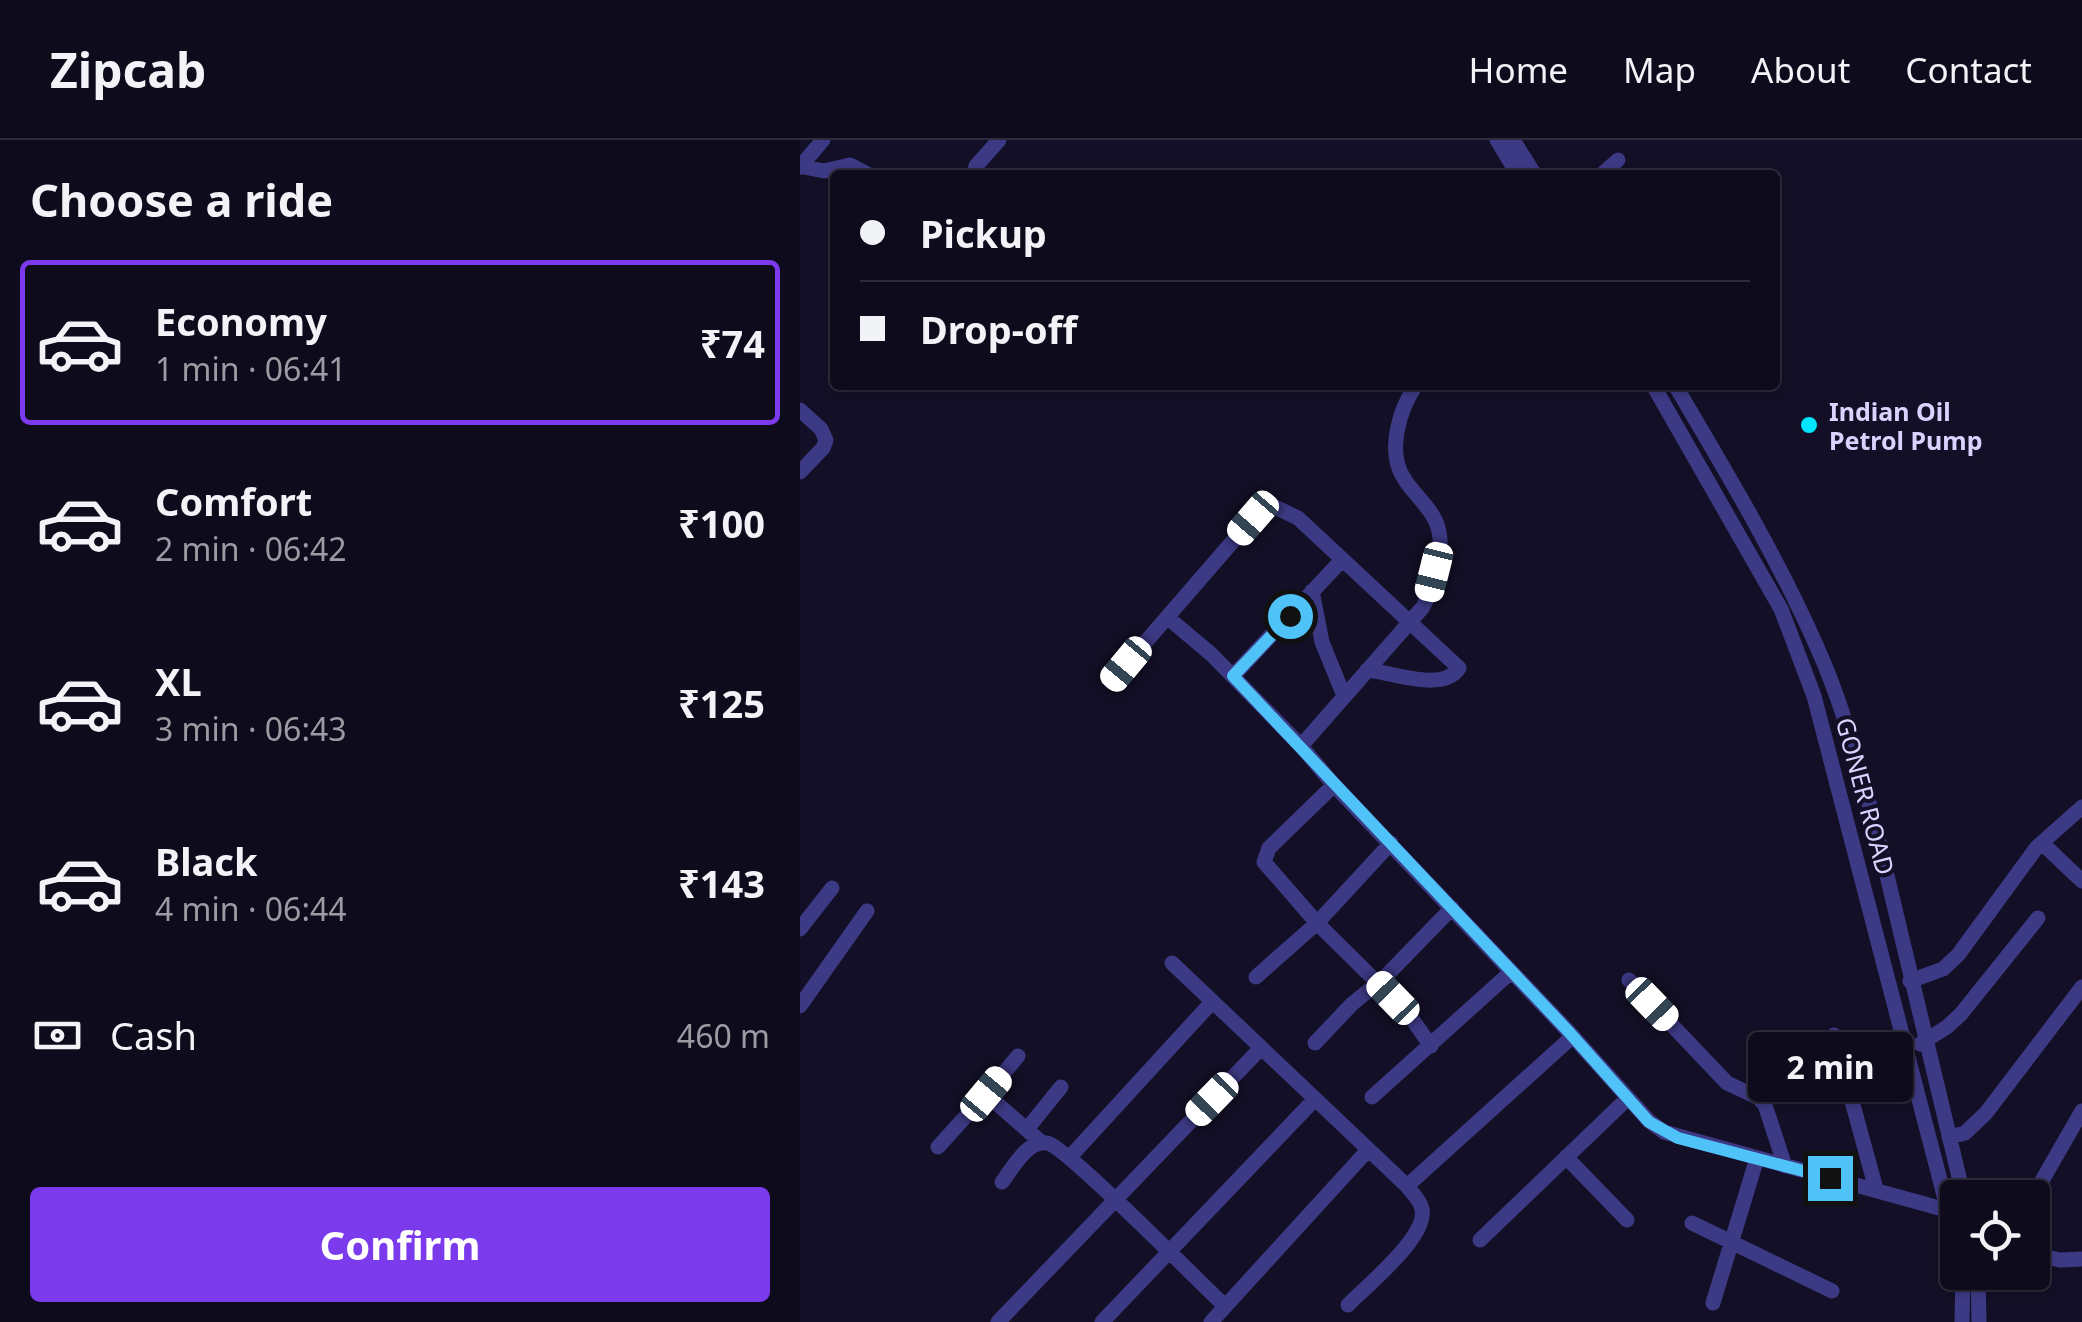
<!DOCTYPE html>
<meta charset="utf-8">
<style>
:root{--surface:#0e0b1c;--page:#1c1929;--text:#f1f3f6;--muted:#9b9ba3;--line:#2e2b3b;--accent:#7c3aed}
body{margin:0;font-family:"Noto Sans",sans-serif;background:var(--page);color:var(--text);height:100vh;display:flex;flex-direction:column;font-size:38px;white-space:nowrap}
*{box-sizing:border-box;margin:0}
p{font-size:32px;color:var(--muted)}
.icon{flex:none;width:55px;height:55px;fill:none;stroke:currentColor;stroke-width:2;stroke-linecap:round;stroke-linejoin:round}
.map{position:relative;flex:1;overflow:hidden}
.side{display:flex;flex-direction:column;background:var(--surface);width:800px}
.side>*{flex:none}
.hud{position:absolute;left:30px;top:30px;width:950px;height:220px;border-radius:10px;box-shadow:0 2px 8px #0004,0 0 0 2px var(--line);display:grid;align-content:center;height:220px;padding:0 30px;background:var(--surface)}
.controls{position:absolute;left:1140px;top:1040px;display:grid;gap:20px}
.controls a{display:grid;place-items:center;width:110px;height:110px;border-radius:10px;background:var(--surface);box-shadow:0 2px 8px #0004,0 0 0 2px var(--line);font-size:50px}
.end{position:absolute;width:45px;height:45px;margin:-22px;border:12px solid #4fc3f7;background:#111;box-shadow:0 0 0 5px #111}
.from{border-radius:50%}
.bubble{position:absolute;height:70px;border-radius:10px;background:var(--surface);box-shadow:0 2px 8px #0004,0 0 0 2px var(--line);font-size:32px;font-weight:700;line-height:70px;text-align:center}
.car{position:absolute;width:30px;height:60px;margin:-30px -15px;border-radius:12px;box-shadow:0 0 8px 2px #0007;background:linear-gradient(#fff 24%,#345 0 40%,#fff 0 76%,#345 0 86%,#fff 0)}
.hud b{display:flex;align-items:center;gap:35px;height:95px;font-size:38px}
.hud b+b{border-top:2px solid var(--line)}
.hud i{width:25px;height:25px;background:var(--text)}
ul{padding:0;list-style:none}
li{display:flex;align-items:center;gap:30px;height:165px;margin:0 20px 15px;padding:0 10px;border:5px solid transparent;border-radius:10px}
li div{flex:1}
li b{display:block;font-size:38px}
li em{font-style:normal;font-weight:700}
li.current{border-color:var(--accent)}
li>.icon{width:90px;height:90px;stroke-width:1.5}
h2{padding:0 30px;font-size:45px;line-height:120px}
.pay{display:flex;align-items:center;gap:25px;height:110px;padding:0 30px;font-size:38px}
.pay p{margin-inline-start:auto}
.button{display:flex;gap:20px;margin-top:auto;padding:20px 30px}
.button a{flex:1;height:115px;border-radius:10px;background:var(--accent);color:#fff;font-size:40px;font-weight:700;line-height:115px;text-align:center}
header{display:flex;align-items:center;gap:60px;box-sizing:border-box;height:140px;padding:0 50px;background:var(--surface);border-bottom:2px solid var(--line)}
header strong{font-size:48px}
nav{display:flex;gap:55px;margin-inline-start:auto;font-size:35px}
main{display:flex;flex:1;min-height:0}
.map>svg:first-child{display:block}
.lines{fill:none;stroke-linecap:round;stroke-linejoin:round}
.minor{stroke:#3d3a85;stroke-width:15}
.route{stroke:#4fc3f7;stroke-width:12}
.poi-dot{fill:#00e5ff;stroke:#130f26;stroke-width:4}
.labels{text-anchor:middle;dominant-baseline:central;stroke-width:8;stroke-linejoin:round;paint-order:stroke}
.poi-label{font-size:25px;font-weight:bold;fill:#d9d4ff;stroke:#130f26;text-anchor:start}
.street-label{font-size:25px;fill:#d9d4ff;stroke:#130f26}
</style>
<header>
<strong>Zipcab</strong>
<nav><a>Home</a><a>Map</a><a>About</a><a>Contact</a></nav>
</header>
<main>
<section class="side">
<h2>Choose a ride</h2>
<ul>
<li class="current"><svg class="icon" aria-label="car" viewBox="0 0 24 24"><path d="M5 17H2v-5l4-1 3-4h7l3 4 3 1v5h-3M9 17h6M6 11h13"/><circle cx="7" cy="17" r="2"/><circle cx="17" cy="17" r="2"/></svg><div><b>Economy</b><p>1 min · 06:41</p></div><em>₹74</em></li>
<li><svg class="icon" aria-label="car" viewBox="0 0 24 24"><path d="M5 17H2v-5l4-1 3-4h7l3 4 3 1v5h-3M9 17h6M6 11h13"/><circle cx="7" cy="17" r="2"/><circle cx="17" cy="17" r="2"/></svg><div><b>Comfort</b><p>2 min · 06:42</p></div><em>₹100</em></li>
<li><svg class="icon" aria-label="car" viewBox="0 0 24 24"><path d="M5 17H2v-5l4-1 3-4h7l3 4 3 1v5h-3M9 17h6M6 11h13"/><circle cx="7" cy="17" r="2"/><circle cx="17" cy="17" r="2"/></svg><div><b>XL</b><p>3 min · 06:43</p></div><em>₹125</em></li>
<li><svg class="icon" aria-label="car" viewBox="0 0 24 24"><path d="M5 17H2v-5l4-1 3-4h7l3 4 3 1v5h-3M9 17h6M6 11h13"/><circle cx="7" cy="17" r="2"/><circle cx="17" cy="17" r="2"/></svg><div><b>Black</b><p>4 min · 06:44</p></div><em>₹143</em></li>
</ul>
<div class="pay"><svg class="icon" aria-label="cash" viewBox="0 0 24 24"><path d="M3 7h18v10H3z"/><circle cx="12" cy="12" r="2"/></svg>Cash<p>460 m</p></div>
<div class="button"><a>Confirm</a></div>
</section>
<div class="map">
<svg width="1282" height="1182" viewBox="0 0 1282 1182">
<rect width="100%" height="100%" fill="#130f26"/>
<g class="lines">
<path class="minor" d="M697 0 718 35
M713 0 735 35
M0 26 24 31 50 25 69 35
M0 27 23 0
M174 35 176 26 199 0
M801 35 818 20
M616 245C599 270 586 313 605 340 616 357 636 372 639 392 644 415 633 447 623 467L501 606 534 645 768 891 849 981 864 992 1150 1071 1158 1070
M853 245 981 469 1014 556 1158 1109
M875 245C925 330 977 416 1017 507 1042 562 1058 623 1074 681L1164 1058
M0 270 21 289 26 300 23 308 0 332
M512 451 522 502 544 556
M367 477 411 514 501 606
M433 536 541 421
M311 542 453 378 473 366 498 378 659 528C643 553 592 532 567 530
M534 645 469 708 464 722 517 783 607 872 631 906
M1242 703 1282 741
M0 789 32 748
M372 823 607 1046C611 1052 619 1059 621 1066 633 1093 566 1146 548 1165
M456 837 517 783 591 703
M829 840 927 943 959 958 965 965 985 1026
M1110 841 1143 829 1158 815 1237 707 1282 667
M0 866 67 771
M1034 895 1076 1049
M515 903 552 864 584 838 652 768
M1120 904 1147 887 1161 874 1238 778
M186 954 218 916
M572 957 711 832
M227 989 261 947
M1149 997 1165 993 1186 973 1282 847
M138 1007 186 954 241 1002
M766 1017 827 1080
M269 1018 412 862
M202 1042C212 1029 228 999 247 1003 266 1006 400 1143 425 1166
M607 1046 773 896
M1232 1058 1282 971
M892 1083 1032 1151
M680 1100 828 958
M1232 1114 1260 1120 1282 1119
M1178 1132 1179 1182
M913 1163 957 1018
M198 1182 461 908
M302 1182 515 959
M411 1182 568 1010
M1162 1182 1163 1132"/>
</g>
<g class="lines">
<path class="route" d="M490 476 433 536 768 891 849 982 878 998 1030 1038"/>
</g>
<circle class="poi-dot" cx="1009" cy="285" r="10"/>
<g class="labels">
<g class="poi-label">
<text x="1029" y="271">Indian Oil<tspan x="1029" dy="29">Petrol Pump</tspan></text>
</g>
<g class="street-label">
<text transform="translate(1066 656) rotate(75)">GONER ROAD</text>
</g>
</g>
</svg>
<div class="controls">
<a><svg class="icon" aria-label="locate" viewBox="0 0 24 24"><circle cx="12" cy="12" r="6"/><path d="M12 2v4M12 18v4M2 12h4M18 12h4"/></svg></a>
</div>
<i class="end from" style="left:490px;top:476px"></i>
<i class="end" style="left:1030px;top:1038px"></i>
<div class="bubble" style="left:948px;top:892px;width:165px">2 min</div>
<i class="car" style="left:453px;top:378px;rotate:221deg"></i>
<i class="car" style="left:634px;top:432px;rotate:194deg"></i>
<i class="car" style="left:326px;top:524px;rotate:220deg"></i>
<i class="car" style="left:593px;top:858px;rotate:316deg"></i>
<i class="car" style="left:852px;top:864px;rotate:136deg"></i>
<i class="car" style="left:186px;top:954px;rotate:40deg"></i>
<i class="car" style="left:412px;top:959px;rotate:224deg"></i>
<div class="hud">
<b><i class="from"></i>Pickup</b>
<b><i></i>Drop-off</b>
</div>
</div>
</main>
